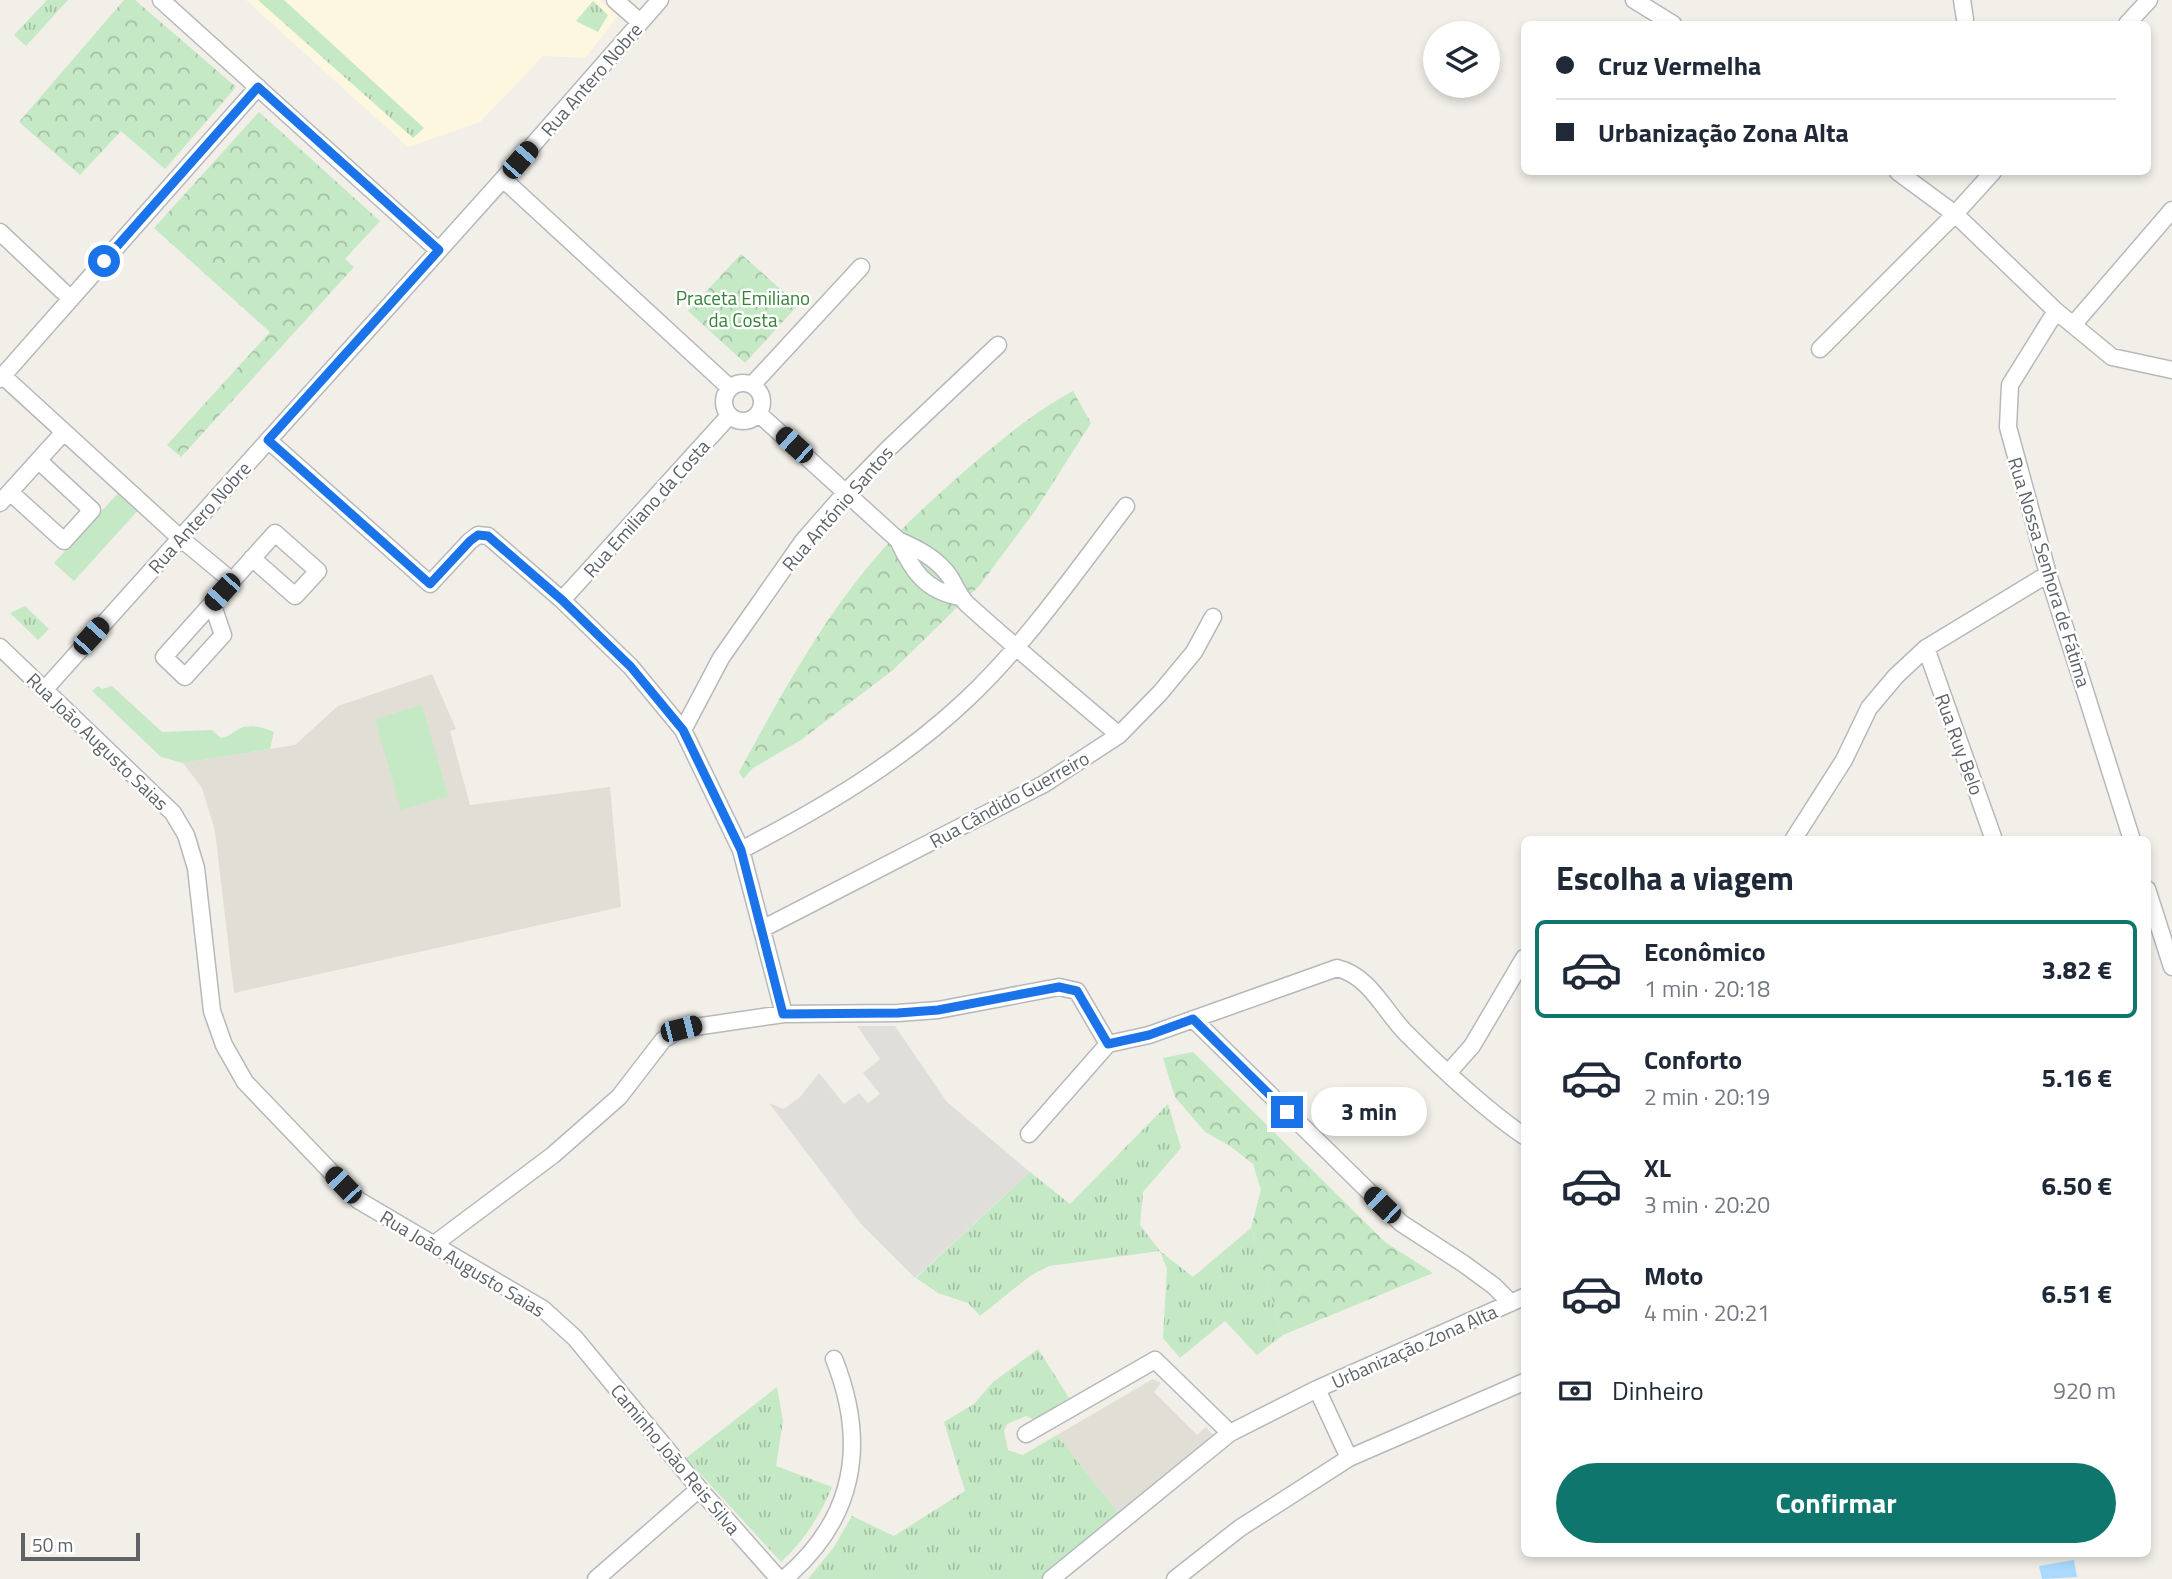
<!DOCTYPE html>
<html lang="pt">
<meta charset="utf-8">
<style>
:root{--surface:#fff;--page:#f2f2f3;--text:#1f2937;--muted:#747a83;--line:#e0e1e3;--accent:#0f766e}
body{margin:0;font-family:"Titillium Web",sans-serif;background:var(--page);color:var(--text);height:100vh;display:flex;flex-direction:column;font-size:26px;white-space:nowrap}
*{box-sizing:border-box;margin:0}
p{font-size:23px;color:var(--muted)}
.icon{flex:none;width:38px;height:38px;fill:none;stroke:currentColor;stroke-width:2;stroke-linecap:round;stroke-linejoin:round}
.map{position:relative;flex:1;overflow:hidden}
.side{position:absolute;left:1521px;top:836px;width:630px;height:721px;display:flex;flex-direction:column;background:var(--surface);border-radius:10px;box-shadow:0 4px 10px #0003}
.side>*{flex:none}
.banner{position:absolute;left:1521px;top:21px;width:630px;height:154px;border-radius:10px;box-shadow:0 4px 10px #0003;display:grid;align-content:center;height:154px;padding:0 35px;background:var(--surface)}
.tools{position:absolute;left:1423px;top:21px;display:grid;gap:14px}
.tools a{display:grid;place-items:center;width:77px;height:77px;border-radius:50%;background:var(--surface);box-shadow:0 4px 10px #0003;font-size:35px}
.scale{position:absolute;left:21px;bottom:18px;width:119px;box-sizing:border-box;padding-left:7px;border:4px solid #5f6368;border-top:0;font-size:19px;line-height:24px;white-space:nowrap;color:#5f6368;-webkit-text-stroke:5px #fff;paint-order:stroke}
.end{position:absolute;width:32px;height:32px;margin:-16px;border:9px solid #1a73e8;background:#fff;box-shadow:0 0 0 4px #fff}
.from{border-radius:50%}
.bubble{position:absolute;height:49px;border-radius:24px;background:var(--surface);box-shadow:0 4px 10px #0003;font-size:23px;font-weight:700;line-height:49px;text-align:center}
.car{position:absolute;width:21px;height:42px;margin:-21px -10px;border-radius:9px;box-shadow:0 0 5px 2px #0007;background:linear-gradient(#222 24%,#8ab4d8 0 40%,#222 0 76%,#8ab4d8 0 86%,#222 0)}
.banner b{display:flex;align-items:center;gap:24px;height:66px;font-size:26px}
.banner b+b{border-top:2px solid var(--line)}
.banner i{width:18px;height:18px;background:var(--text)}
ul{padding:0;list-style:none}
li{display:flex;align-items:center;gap:21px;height:98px;margin:0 14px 10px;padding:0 21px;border:4px solid transparent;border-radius:10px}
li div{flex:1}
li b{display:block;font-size:26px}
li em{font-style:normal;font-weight:700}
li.current{border-color:var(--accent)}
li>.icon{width:63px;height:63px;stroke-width:1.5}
h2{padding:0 35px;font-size:32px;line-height:84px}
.pay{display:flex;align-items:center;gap:18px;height:77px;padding:0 35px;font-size:26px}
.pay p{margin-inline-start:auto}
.action{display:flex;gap:14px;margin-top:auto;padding:14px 35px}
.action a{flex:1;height:80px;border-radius:42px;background:var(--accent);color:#fff;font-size:28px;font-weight:700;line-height:80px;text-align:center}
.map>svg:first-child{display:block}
.commercial{fill:#fef7e0}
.industrial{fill:#e0deda}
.education{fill:#e1ded6}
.grass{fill:url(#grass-tufts)}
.forest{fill:url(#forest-crowns)}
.garden{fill:#c5e8c5}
.water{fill:#aadaff}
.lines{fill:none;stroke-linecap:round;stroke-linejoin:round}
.minor-casing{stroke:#b5b8bc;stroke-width:19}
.minor{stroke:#fff;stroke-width:16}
.route{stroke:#1a73e8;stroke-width:9}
.labels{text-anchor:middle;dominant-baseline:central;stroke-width:5;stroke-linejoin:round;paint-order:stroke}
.street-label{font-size:19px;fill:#5f6368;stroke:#fff}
.park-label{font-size:19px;fill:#348238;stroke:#fff}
</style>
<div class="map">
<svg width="2172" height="1579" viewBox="0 0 2172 1579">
<defs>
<pattern id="grass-tufts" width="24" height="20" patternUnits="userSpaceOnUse" patternTransform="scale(1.75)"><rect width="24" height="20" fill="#c5e8c5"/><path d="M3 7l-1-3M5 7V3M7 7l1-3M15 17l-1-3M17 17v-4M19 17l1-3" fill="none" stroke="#a3c0a4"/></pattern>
<pattern id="forest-crowns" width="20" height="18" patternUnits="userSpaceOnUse" patternTransform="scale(1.75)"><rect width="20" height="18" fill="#c5e8c5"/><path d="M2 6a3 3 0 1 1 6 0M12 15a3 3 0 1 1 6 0" fill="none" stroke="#a3c0a4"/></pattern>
</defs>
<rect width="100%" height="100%" fill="#f1efe8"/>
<path class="commercial" d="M246 0H600L618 16 585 58 543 56 480 122 408 147Z"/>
<path class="industrial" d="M857 1026H895L947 1102 1030 1172 915 1278 861 1224 769 1103 784 1109 800 1097 819 1073 844 1104 859 1093 868 1103 880 1094 863 1073 880 1059Z"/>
<path class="education" d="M432 674 456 729 450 731 470 805 610 787 621 907 234 993 215 831 202 788 183 763 295 745 338 706Z
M1153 1379 1161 1383 1154 1392 1197 1435 1206 1427 1213 1435V1441L1120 1515 1057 1435Z"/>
<path class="grass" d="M47 0H68L26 46 14 35Z
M258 0H284L424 128 413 138Z
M593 1 608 15 598 32 576 21Z
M25 606 49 629 38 640 10 613Z
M1168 1104 1181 1148 1143 1192 1140 1225 1160 1251 1193 1277 1251 1228 1283 1335 1257 1355 1225 1321 1180 1358 1163 1338 1167 1269 1160 1251 1049 1266 1030 1276 980 1316 968 1303 938 1293 916 1278 1030 1172 1070 1204Z
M1038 1349 1069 1398 1035 1420 1026 1416 1007 1424 1004 1431 1008 1450 1023 1455 1057 1435 1120 1515 1041 1579H808L834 1547 852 1516 894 1536 965 1491 944 1422 974 1404 993 1382Z
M777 1387 783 1421 776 1466 832 1487C820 1516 804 1541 781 1562L686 1458Z"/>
<path class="forest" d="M124 0H135L236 87 165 169 121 131 80 175 19 122Z
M259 112 380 221 345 259 354 267 181 457 167 445 270 332 154 228Z
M741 254 798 305 745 363 688 311Z
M1073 391 1091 423 1035 511 980 585 893 670 801 740 753 768 743 779 739 772C780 697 821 621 877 556 904 525 935 497 966 470 999 441 1034 412 1073 391Z
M1193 1052 1385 1242 1433 1273 1283 1335 1251 1228 1261 1190 1253 1164 1230 1146 1205 1132 1175 1097 1163 1058Z"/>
<path class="garden" d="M121 490 141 507 74 581 54 563Z
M98 686 102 689 112 686 162 732 212 730 221 738C229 737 230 734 237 730 249 723 262 727 274 732L270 749 183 763 161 757 92 691Z
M422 705 448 796 401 810 375 719Z"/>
<path class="water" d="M2074 1560 2077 1577 2042 1579 2039 1566Z"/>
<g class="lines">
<defs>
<path id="minor" d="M161 0 438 250
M615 0 640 22
M1634 0 1673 24
M1962 0 1965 19
M2127 24 2149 0
M1898 172 1955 214 2056 311 2112 357 2172 370
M503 179 730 388
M0 232 71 299
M2056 311 2010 385 2008 427 2048 574 2132 840
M2073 325 2172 210
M1820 349 1955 214 1993 172
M3 376 179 537 232 581
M0 379 258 87
M724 402a19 19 0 1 1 38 0a19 19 0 1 1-38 0Z
M752 385 861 267
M759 414 898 540C918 549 937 558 950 577 956 587 959 596 967 604 1017 649 1068 692 1119 735
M268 440 430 584 470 541 478 535 488 536 562 600 631 667 683 730 741 850 784 1014
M10 492 64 541 92 510 39 461
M0 503 63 433
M898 540C912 570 925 591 960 597
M562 600 729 416
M212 603 223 635 185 677 164 657C201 616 238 574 275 533L318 571 295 596 252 558
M0 647 173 813 186 835 196 868 212 1011 224 1045 245 1082 358 1200 543 1309 575 1338 702 1492 779 1579
M1926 648 1994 840
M45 689 503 179 660 0
M683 730 721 658 803 541 846 492 889 448 998 345
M1793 840 1844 760 1869 708 1896 676 1926 648 2048 574
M741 850C822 808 899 763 966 700 1025 645 1077 570 1126 506
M2147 889 2172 967
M762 929 1044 784 1119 735 1160 693 1194 652 1213 617
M1193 1019 1401 1223 1464 1264 1494 1286 1511 1303
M1108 1044 1149 1035 1337 968C1370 976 1384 1011 1406 1033 1442 1069 1482 1107 1524 1136
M1448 1073 1472 1046 1524 958
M1029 1134 1108 1044
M433 1245 553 1155 619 1097 663 1040 681 1029 784 1014 898 1013 938 1010 1059 987 1077 991 1108 1044
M1317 1389 1349 1458
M1026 1434 1155 1360 1230 1433
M596 1579 699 1489
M784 1579C855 1519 868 1444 834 1359
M1051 1579 1230 1433 1317 1389 1524 1297
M1175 1579 1240 1528 1349 1458 1524 1382"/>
</defs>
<use href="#minor" class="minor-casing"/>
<use href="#minor" class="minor"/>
</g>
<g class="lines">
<path class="route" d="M104 261 258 87 439 250 268 440 430 584 470 541 478 535 488 536 562 600 631 667 683 730 741 850 783 1014 898 1013 938 1010 1059 987 1077 991 1108 1044 1149 1035 1193 1019 1287 1112"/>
</g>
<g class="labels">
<g class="street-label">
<text transform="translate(591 79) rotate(-49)">Rua Antero Nobre</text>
<text transform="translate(646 508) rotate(-48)">Rua Emiliano da Costa</text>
<text transform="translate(837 508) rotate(-49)">Rua António Santos</text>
<text transform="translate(199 517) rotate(-48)">Rua Antero Nobre</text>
<text transform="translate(2050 572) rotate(73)">Rua Nossa Senhora de Fátima</text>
<text transform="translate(98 741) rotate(44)">Rua João Augusto Saias</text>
<text transform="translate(1960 744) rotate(70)">Rua Ruy Belo</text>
<text transform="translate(1009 799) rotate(-29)">Rua Cândido Guerreiro</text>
<text transform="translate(463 1263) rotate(31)">Rua João Augusto Saias</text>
<text transform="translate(1414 1346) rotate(-24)">Urbanização Zona Alta</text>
<text transform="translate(676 1459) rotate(50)">Caminho João Reis Silva</text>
</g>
<g class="park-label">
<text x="743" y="297">Praceta Emiliano<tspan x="743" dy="22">da Costa</tspan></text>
</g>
</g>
</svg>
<div class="tools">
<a><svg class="icon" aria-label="layers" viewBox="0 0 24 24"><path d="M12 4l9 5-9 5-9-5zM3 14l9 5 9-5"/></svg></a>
</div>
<div class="scale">50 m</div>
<i class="end from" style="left:104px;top:261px"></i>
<i class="end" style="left:1287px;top:1112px"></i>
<div class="bubble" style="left:1311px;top:1087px;width:116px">3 min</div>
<i class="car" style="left:520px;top:160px;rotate:41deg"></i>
<i class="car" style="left:794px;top:445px;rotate:312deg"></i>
<i class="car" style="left:222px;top:592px;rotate:222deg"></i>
<i class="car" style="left:91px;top:636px;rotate:42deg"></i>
<i class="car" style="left:681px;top:1029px;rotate:76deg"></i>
<i class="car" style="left:343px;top:1185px;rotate:316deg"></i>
<i class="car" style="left:1382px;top:1205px;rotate:314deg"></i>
<div class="banner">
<b><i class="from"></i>Cruz Vermelha</b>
<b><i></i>Urbanização Zona Alta</b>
</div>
<section class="side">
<h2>Escolha a viagem</h2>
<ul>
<li class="current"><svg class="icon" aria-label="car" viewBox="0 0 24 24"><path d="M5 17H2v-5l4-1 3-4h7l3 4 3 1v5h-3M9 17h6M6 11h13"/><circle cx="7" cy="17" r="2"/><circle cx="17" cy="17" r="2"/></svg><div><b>Econômico</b><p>1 min · 20:18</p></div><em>3.82 €</em></li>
<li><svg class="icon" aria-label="car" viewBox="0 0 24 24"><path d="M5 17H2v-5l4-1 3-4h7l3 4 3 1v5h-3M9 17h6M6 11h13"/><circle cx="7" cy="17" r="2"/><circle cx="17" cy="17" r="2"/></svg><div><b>Conforto</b><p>2 min · 20:19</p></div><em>5.16 €</em></li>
<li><svg class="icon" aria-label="car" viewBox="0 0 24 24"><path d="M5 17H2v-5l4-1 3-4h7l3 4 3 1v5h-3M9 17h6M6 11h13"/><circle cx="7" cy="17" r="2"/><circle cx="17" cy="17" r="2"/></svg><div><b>XL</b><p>3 min · 20:20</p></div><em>6.50 €</em></li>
<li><svg class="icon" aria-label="car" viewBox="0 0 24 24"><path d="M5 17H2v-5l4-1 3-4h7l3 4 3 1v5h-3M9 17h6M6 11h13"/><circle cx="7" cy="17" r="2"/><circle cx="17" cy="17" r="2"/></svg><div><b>Moto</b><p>4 min · 20:21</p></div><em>6.51 €</em></li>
</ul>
<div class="pay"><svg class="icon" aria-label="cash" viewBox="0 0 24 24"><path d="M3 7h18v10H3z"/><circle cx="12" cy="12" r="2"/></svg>Dinheiro<p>920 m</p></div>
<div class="action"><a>Confirmar</a></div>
</section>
</div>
